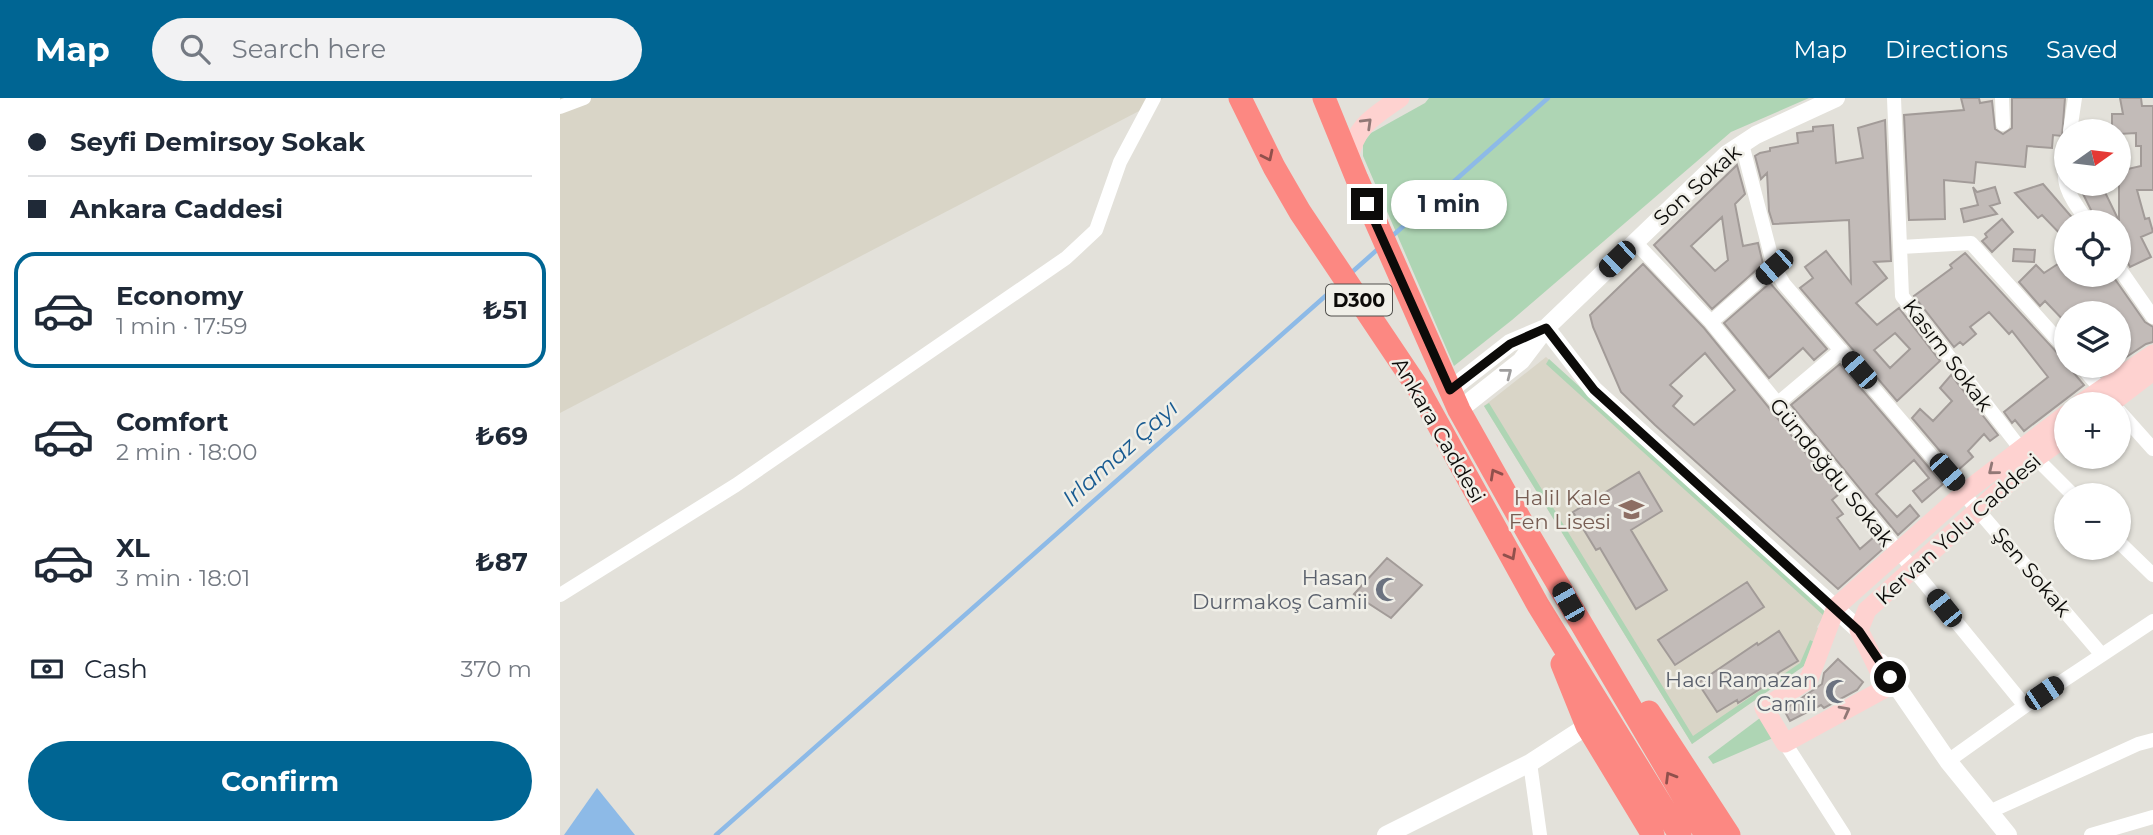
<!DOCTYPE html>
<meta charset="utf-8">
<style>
:root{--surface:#fff;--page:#f2f2f3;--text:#1f2937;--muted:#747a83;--line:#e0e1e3;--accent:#006593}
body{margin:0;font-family:Montserrat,sans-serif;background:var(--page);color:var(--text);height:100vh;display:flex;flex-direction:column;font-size:26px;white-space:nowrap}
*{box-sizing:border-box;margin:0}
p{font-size:23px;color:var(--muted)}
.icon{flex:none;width:38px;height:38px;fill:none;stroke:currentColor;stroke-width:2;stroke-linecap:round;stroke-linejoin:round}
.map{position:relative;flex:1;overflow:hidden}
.details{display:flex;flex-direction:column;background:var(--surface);width:560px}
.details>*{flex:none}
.guide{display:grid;align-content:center;height:154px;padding:0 28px;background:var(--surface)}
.needle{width:46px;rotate:76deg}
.controls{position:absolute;left:1494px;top:21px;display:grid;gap:14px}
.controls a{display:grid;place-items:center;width:77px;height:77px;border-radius:50%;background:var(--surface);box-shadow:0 2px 5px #0004;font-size:35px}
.end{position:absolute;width:32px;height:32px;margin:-16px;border:9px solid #0c0b09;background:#fff;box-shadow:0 0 0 4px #fff}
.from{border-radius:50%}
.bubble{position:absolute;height:49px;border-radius:24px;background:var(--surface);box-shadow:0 2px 5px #0004;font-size:23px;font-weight:700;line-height:49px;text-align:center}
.car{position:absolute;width:21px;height:42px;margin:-21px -10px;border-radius:9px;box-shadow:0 0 5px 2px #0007;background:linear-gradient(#222 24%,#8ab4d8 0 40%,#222 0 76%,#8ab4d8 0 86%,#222 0)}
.guide b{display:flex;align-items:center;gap:24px;height:66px;font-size:26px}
.guide b+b{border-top:2px solid var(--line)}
.guide i{width:18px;height:18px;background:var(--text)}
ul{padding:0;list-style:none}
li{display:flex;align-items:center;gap:21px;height:116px;margin:0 14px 10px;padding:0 14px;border:4px solid transparent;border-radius:21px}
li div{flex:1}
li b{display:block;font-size:26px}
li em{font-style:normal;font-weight:700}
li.active{border-color:var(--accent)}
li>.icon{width:63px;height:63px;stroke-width:1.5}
.pay{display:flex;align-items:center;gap:18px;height:77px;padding:0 28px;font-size:26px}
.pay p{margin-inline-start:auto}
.button{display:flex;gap:14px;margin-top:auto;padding:14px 28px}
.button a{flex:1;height:80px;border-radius:42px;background:var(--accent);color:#fff;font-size:28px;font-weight:700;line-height:80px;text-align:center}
header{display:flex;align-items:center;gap:42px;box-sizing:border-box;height:98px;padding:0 35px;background:var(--accent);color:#fff}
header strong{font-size:33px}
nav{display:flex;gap:38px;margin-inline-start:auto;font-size:24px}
.search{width:490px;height:63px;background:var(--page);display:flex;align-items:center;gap:18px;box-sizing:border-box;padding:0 24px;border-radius:38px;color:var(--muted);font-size:26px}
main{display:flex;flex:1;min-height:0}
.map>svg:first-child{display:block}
.built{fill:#d9d5c7}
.green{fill:#aed5b4}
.water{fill:#8dbae7}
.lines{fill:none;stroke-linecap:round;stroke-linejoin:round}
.stream{stroke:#8dbae7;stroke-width:4.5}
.building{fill:#c2bbb8;stroke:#a29b98;stroke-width:2;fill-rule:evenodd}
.minor{stroke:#fff;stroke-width:14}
.tertiary{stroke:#fff;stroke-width:18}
.secondary{stroke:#fed2d0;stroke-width:19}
.trunk{stroke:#fc8882;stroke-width:23}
.oneway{stroke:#917876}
.oneway2{stroke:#90504c}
.oneway3{stroke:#9e9d9d}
.route{stroke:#0c0b09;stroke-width:9}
.labels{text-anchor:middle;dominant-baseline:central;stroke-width:5;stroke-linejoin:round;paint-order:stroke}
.shield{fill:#f0efe8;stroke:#504f4c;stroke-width:2}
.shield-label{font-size:19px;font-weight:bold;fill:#0c0b09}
.street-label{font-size:21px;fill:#0c0b09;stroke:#f0efe8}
.education-label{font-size:21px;fill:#785e54;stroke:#f0efe8;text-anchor:end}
.worship-label{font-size:21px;fill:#5b616d;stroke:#f0efe8;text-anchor:end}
.water-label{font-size:23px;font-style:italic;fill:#175a91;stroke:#f0efe8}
</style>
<header>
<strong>Map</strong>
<div class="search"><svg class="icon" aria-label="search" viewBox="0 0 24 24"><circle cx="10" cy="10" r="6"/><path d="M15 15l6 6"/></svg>Search here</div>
<nav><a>Map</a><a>Directions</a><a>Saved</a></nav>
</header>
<main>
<section class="details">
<div class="guide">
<b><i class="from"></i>Seyfi Demirsoy Sokak</b>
<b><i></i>Ankara Caddesi</b>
</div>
<ul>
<li class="active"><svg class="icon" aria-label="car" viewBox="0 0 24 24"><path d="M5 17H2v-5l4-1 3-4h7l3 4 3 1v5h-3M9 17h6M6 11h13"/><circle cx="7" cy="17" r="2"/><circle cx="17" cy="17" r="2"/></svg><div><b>Economy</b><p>1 min · 17:59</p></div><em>₺51</em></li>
<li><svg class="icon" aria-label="car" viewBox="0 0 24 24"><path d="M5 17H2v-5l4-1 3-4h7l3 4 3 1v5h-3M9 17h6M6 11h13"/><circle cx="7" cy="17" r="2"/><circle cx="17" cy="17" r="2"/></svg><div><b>Comfort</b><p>2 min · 18:00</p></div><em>₺69</em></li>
<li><svg class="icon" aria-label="car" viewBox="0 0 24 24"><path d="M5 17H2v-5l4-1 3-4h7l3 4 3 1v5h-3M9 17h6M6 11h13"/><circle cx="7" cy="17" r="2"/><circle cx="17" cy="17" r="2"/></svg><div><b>XL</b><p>3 min · 18:01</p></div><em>₺87</em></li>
</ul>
<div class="pay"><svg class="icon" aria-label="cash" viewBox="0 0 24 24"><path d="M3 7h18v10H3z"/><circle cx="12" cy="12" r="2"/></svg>Cash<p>370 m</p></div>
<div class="button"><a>Confirm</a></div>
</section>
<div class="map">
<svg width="1593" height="737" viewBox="0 0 1593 737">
<rect width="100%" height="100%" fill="#e3e1da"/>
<path class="built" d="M0 0H604L0 315Z
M986 259 1267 513 1257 529 1262 536 1244 568 1132 646 924 308Z"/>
<path class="green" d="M869 0H1249L1171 34 952 222 894 268 803 58V45L811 35 865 5Z
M989 261 1267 513 1264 518 986 266Z
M929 305 1133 638 1240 565 1250 542 1254 544 1244 568 1132 646 924 308Z
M1200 620 1213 640 1153 666 1148 659Z"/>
<path class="water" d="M37 690 75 737H4Z"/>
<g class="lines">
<path class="stream" d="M830 140 988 0
M791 175 818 151
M156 737 779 186"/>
</g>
<path class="building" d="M1401 0H1419L1420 5 1432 3 1435 31 1443 36 1452 30V0H1505L1502 38 1493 37 1492 50 1467 48 1465 69 1416 64 1414 85 1384 82 1385 121 1349 122 1344 17 1404 12Z
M1560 0H1581L1582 8H1593V92H1577L1585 121 1589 120 1593 134 1581 139 1591 159 1570 169 1559 148V124H1537L1521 92 1534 86H1541L1559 123V73L1581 68V48H1576V35L1559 36V33H1552V16H1563Z
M1325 22 1331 163 1314 164 1327 180 1296 205 1317 227 1339 210 1380 263 1337 303 1240 190 1253 180 1245 169 1266 153 1291 185 1289 122 1213 126 1209 113 1207 75 1201 81 1195 58 1200 55 1210 53V50L1238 45 1237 35 1253 33V29L1273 27 1276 65 1303 60 1298 30ZM1335 235 1350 251 1330 270 1314 252Z
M1177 67 1185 96 1175 106 1183 148 1198 145 1203 166 1152 211 1094 147ZM1162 119 1168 162 1155 173 1131 148Z
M1483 86 1516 124H1507V143L1482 117 1478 120 1455 95Z
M1413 89 1417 94 1435 89 1440 105 1430 108 1437 116 1404 124 1401 111 1418 107Z
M1442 121 1453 134 1432 154 1422 143 1427 139 1425 136Z
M1454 151 1475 152 1474 164 1453 163Z
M1405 155 1500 258 1507 261V268H1512L1513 274 1524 287 1464 333 1455 322 1452 325 1444 314 1488 279 1452 233 1449 236 1429 214 1410 229 1416 236 1403 247 1400 244 1394 249 1354 198 1392 170 1390 167Z
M1507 160V177H1552L1585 224 1593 229V244L1586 246 1559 264V215H1507V226L1485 203 1480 208 1459 184 1476 167 1484 175Z
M1083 166 1144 230 1279 396 1272 402 1283 416 1277 420 1300 451 1314 439 1324 450 1278 491 1095 327 1061 294 1033 229 1030 217ZM1145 255 1175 292 1134 327 1113 308 1122 298 1110 287Z
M1210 185 1267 251 1254 262 1243 250 1209 280 1164 225Z
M1280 266 1383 386 1362 404 1353 393 1369 380 1354 362 1316 396 1337 419 1350 407 1359 418 1338 437 1231 307Z
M1391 277 1438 337 1430 343 1424 336 1408 353 1413 359 1397 373 1352 320 1360 311 1373 323 1392 303 1380 290Z
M1079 374 1102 413 1071 432 1107 492 1076 511 1040 450 1036 452 1013 414Z
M827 460 862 487 831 520 794 496Z
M1187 484 1204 509 1115 567 1098 542Z
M1219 533 1238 563 1218 575 1220 578 1178 605 1177 602 1157 614 1138 585 1197 545 1198 547Z
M1278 561 1303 584 1297 592 1264 610 1261 607 1230 623 1224 612 1262 586 1264 575Z"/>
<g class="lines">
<path class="minor" d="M1334 0 1342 198 1460 350 1476 360 1513 397
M1442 0 1443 26
M0 9 24 0
M1510 33 1515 0
M1182 46 1214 169 1224 186 1542 557
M1507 51C1500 87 1508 96 1528 124
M1075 144 1151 224 1465 608
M1341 149 1411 145 1507 252
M1559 170 1593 219
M1151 224 1214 169
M1521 268 1547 298
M1217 306 1281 252
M1559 313 1593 351
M1559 444 1593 477
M0 497 176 387 506 160 536 132 560 64 594 0
M1225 645 1284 737
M1388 663 1465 608 1593 523
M970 665 980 737
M1429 714 1578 646 1593 642
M1531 737 1593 719"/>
<path class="tertiary" d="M986 230 1034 292 1299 532
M890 292 950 245 983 231
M899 312 961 263 986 230 1167 56 1196 37 1276 0
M1320 564 1388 663 1448 737
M826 737 970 665 1027 628"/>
<path class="secondary" d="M789 61C796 27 813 19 840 0
M1520 306 1593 256
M1550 306 1593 273
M1507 316 1404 395 1276 509 1249 581 1204 610 1225 645 1324 591 1322 579 1299 532 1307 512 1476 360 1507 338"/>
<path class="trunk" d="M680 0 714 69 740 114 858 290 978 507 1120 737
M764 0 797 81 899 312 969 437 1146 737
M1002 566 1027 628 1093 737
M1089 614 1169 737"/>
</g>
<defs><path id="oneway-chevron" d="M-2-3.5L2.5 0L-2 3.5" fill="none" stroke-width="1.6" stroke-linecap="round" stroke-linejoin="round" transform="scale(1.75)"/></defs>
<g class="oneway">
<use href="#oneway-chevron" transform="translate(807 25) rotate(-44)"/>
<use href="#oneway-chevron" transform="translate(1433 372) rotate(141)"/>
<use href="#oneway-chevron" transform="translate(1285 613) rotate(-28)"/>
</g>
<g class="oneway2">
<use href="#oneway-chevron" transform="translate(708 58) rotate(64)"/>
<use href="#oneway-chevron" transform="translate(935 376) rotate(-119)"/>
<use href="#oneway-chevron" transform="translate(951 457) rotate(61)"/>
<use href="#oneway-chevron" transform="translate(1110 679) rotate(-121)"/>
</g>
<use class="oneway3" href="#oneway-chevron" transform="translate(947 275) rotate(-38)"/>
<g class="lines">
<path class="route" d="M807 106 890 292 950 246 986 230 1034 292 1299 533 1330 579"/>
</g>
<defs>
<symbol id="school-bare" viewBox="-9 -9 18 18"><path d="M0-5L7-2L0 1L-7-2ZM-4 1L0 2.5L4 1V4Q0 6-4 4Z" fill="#8d6e63" stroke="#f0efe8" stroke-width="2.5" paint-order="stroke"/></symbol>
<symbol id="mosque-bare" viewBox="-9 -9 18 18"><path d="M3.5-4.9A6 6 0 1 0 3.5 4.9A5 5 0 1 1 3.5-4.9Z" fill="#6b7280" stroke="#f0efe8" stroke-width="2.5" paint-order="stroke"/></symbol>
</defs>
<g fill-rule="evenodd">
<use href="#school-bare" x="1054" y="394" width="35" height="35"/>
<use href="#mosque-bare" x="810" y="474" width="35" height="35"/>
<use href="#mosque-bare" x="1260" y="576" width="35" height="35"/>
</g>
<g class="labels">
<rect class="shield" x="766" y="186.5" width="66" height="31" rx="5"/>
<g class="shield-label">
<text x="799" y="202">D300</text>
</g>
<g class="street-label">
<text transform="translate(1137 87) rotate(-42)">Son Sokak</text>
<text transform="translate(1388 257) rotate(53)">Kasım Sokak</text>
<text transform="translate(879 332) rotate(60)">Ankara Caddesi</text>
<text transform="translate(1272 374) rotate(51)">Gündoğdu Sokak</text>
<text transform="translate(1398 431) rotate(-42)">Kervan Yolu Caddesi</text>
<text transform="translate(1472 474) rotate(50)">Şen Sokak</text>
</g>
<g class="education-label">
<text x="1051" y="399">Halil Kale<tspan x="1051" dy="24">Fen Lisesi</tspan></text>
</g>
<g class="worship-label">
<text x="808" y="479">Hasan<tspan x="808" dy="24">Durmakoş Camii</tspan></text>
<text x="1257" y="581">Hacı Ramazan<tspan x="1257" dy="24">Camii</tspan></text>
</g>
<g class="water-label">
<text transform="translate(560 355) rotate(-42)">Irlamaz Çayı</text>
</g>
</g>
</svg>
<div class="controls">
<a><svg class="needle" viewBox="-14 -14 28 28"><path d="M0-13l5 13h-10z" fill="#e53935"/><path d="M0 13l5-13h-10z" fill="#747a83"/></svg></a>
<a><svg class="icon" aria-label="locate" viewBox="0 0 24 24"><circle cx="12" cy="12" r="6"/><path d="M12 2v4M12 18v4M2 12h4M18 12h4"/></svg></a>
<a><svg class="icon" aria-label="layers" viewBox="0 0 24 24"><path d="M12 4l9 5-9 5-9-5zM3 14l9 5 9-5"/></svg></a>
<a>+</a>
<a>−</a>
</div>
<i class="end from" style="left:1330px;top:579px"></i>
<i class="end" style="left:807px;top:106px"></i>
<div class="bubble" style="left:831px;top:82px;width:116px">1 min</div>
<i class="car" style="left:1057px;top:161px;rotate:226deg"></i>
<i class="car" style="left:1214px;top:169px;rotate:229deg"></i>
<i class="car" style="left:1299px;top:272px;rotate:319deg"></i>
<i class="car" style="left:1387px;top:374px;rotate:139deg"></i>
<i class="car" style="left:1008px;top:504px;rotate:330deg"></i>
<i class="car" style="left:1384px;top:510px;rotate:321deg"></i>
<i class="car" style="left:1484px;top:595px;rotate:56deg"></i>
</div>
</main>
